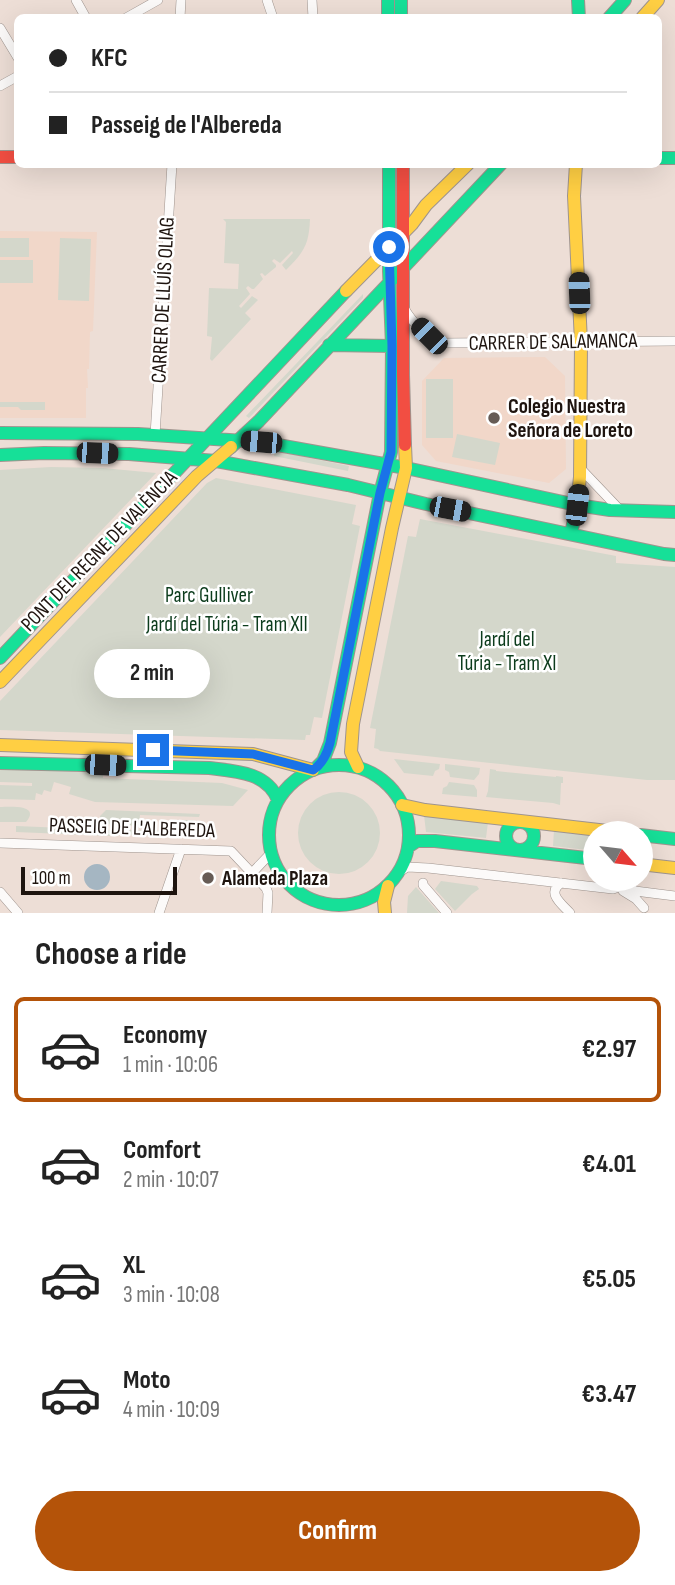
<!DOCTYPE html>
<meta charset="utf-8">
<style>
:root{--surface:#fff;--page:#f2f2f2;--text:#222;--muted:#767676;--line:#e0e0e0;--accent:#b45309}
body{margin:0;font-family:"Sofia Sans Condensed",sans-serif;background:var(--page);color:var(--text);height:100vh;display:flex;flex-direction:column;font-size:26px;white-space:nowrap}
*{box-sizing:border-box;margin:0}
p{font-size:23px;color:var(--muted)}
.icon{flex:none;width:38px;height:38px;fill:none;stroke:currentColor;stroke-width:2;stroke-linecap:round;stroke-linejoin:round}
.map{position:relative;height:913px;overflow:hidden}
.side{display:flex;flex-direction:column;background:var(--surface);flex:1}
.side>*{flex:none}
.guide{position:absolute;left:14px;top:14px;width:648px;height:154px;border-radius:10px;box-shadow:0 7px 28px #0002;display:grid;align-content:center;height:154px;padding:0 35px;background:var(--surface)}
.needle{width:46px;rotate:118deg}
.fabs{position:absolute;left:583px;top:821px;display:grid;gap:14px}
.fabs a{display:grid;place-items:center;width:70px;height:70px;border-radius:50%;background:var(--surface);box-shadow:0 7px 28px #0002;font-size:35px}
.scale{position:absolute;left:21px;bottom:18px;width:156px;box-sizing:border-box;padding-left:7px;border:4px solid #1e140f;border-top:0;font-size:19px;line-height:24px;white-space:nowrap;color:#1e140f;-webkit-text-stroke:5px #fff;paint-order:stroke}
.end{position:absolute;width:32px;height:32px;margin:-16px;border:9px solid #1a73e8;background:#fff;box-shadow:0 0 0 4px #fff}
.from{border-radius:50%}
.bubble{position:absolute;height:49px;border-radius:24px;background:var(--surface);box-shadow:0 7px 28px #0002;font-size:23px;font-weight:700;line-height:49px;text-align:center}
.car{position:absolute;width:21px;height:42px;margin:-21px -10px;border-radius:9px;box-shadow:0 0 5px 2px #0007;background:linear-gradient(#222 24%,#8ab4d8 0 40%,#222 0 76%,#8ab4d8 0 86%,#222 0)}
.guide b{display:flex;align-items:center;gap:24px;height:66px;font-size:26px}
.guide b+b{border-top:2px solid var(--line)}
.guide i{width:18px;height:18px;background:var(--text)}
ul{padding:0;list-style:none}
li{display:flex;align-items:center;gap:21px;height:105px;margin:0 14px 10px;padding:0 21px;border:4px solid transparent;border-radius:10px}
li div{flex:1}
li b{display:block;font-size:26px}
li em{font-style:normal;font-weight:700}
li.current{border-color:var(--accent)}
li>.icon{width:63px;height:63px;stroke-width:1.5}
h2{padding:0 35px;font-size:32px;line-height:84px}
.primary-button{display:flex;gap:14px;margin-top:auto;padding:14px 35px}
.primary-button a{flex:1;height:80px;border-radius:42px;background:var(--accent);color:#fff;font-size:28px;font-weight:700;line-height:80px;text-align:center}
.map>svg:first-child{display:block}
.built{fill:#f1d7c9}
.green{fill:#d4d7cb}
.water{fill:#a5b6c2}
.lines{fill:none;stroke-linecap:round;stroke-linejoin:round}
.street-casing{stroke:#9f948e;stroke-width:10}
.fast-casing{stroke:#9f948e;stroke-width:14}
.slow-casing{stroke:#9f948e;stroke-width:14}
.jam-casing{stroke:#9f948e;stroke-width:14}
.street{stroke:#fcfaf9;stroke-width:9}
.fast{stroke:#16e098;stroke-width:12}
.slow{stroke:#ffcf43;stroke-width:12}
.jam{stroke:#f24e42;stroke-width:12}
.route{stroke:#1a73e8;stroke-width:9}
.poi-dot{fill:#665b55;stroke:#fff;stroke-width:2.5}
.labels{text-anchor:middle;dominant-baseline:central;stroke-width:5;stroke-linejoin:round;paint-order:stroke}
.street-label{font-size:21px;fill:#1e140f;stroke:#fff}
.poi-label{font-size:21px;font-weight:bold;fill:#1e140f;stroke:#fff;text-anchor:start}
.park-label{font-size:21px;fill:#0c3c1c;stroke:#fff}
</style>
<div class="map">
<svg width="675" height="913" viewBox="0 0 675 913">
<rect width="100%" height="100%" fill="#edded6"/>
<path class="built" d="M0 231 97 232 93 331 90 332 89 369H87L88 388H86V418H0Z
M545 357 565 376 566 469 549 483 436 461 422 445V381L444 358Z"/>
<path class="green" d="M223 219H310C309 245 304 252 286 270L282 265 293 253 292 251 280 263 274 259 272 261 276 265V267L265 276 262 273 260 274 263 279 254 289H252L248 286 246 288 250 294 239 306 241 308 252 296 258 300 245 313 251 319 212 361 210 359 212 337 207 336 209 288 238 289 239 264 224 263 226 222Z
M0 238H29V257H0Z
M60 238 91 239 89 301 58 300Z
M0 260H33V283H0Z
M363 294V298L249 418 246 416Z
M426 379H453V438H426Z
M0 402H45V410H21L18 407H0Z
M457 434 500 443 495 465 452 457Z
M275 451 349 466 348 471 274 456Z
M51 467 103 468 156 473 0 637V470Z
M216 478 356 505 352 524 360 526 322 718 314 717 310 735H306L305 740 0 730V701L207 483Z
M420 519 616 556V563L675 567V780H647L380 751 378 749 374 748 376 729 370 728 408 536 416 537Z
M394 759 440 764 439 769 435 771 433 776 404 773Z
M445 764 480 768 479 774 474 780 450 777 449 772 445 770Z
M0 769 103 772V778L222 783 248 790 233 806 95 802 69 794 71 787 54 782 51 792 44 790 42 795 36 793 35 800 0 799V785L32 786V783L0 782Z
M490 769 496 770V771L556 777V776L563 777V783H561L560 805 553 803 486 797 488 791Z
M449 782 474 785 477 790V797L442 794 443 788 447 786Z
M298 833a41 41 0 1 1 82 0a41 41 0 1 1-82 0Z
M0 807C10 807 41 804 26 822H0Z
M106 810 200 814 199 817 140 815 139 826 103 824 100 820V816Z
M424 815 488 822 486 838 426 832Z
M184 820H193L191 824 194 831 192 837 128 835 125 833 128 830 184 831Z
M16 826 113 830 112 836 16 832Z
M554 830 595 834V851L553 846Z
M441 881 477 886 479 889 472 894 455 911 435 889Z
M416 887 439 913H407L408 896Z"/>
<path class="water" d="M84 877a13 13 0 1 1 26 0a13 13 0 1 1-26 0Z"/>
<g class="lines">
<defs>
<path id="street" d="M76 0 86 18
M267 0 273 18
M312 0 313 18
M126 18 158 0
M180 18 181 0
M0 28 18 58
M0 86 18 76
M404 308C412 322 427 338 442 343L675 341
M155 435 172 164
M580 468 620 510
M0 843 231 851 266 888 268 893 267 913
M252 873 271 853
M398 873 407 867 428 868 613 889 616 888 619 884 617 878
M618 879 635 891 675 896
M423 883V885L447 913
M561 883C546 893 562 904 570 913
M623 891 636 899 644 908
M0 892 18 913
M159 913 181 849"/>
<path id="fast" d="M388 0V18
M401 0V18
M578 0 579 18
M609 18 625 0
M658 158H675
M329 345 392 346 398 342
M0 433 138 434 261 442 406 468 577 505 610 510 675 512
M231 447 259 421 501 164
M0 455 44 453 129 454 216 461 348 485 426 504 664 554 675 555
M571 534 577 505
M0 658 346 291
M0 763 209 768C235 771 267 772 278 800
M269 835a70 70 0 1 1 140 0a70 70 0 1 1-140 0Z
M315 769 323 761 330 743 380 493 391 452 392 346 389 271V164
M506 836a14 14 0 1 1 28 0a14 14 0 1 1-28 0Z
M640 835 675 839
M408 847 417 841H435L595 859"/>
<path id="slow" d="M642 18 658 0
M576 164 574 196 581 342 580 477 577 505
M346 291 412 224 426 205 468 164
M0 682 197 476 231 447
M0 745 253 754 313 770
M358 767 351 752 353 724 392 528 406 468 405 445
M402 805 425 810 625 833
M640 864 675 868
M385 913 384 902 388 886"/>
<path id="jam" d="M0 157H18
M403 164V375L405 445"/>
</defs>
<use href="#street" class="street-casing"/>
<use href="#fast" class="fast-casing"/>
<use href="#slow" class="slow-casing"/>
<use href="#jam" class="jam-casing"/>
<use href="#street" class="street"/>
<use href="#fast" class="fast"/>
<use href="#slow" class="slow"/>
<use href="#jam" class="jam"/>
</g>
<g class="lines">
<path class="route" d="M153 750 253 754 313 770C322 764 327 754 330 743L380 493 391 452 392 346 389 247"/>
</g>
<g class="poi-dot">
<circle cx="494" cy="418" r="7"/>
<circle cx="208" cy="878" r="7"/>
</g>
<g class="labels">
<g class="street-label">
<text transform="translate(163 300) rotate(-87)">CARRER DE LLUÍS OLIAG</text>
<text transform="translate(553 342) rotate(-1)">CARRER DE SALAMANCA</text>
<text transform="translate(99 551) rotate(-46)">PONT DEL REGNE DE VALÈNCIA</text>
<text transform="translate(132 828) rotate(2)">PASSEIG DE L'ALBEREDA</text>
</g>
<g class="poi-label">
<text x="508" y="406">Colegio Nuestra<tspan x="508" dy="24">Señora de Loreto</tspan></text>
<text x="222" y="878">Alameda Plaza</text>
</g>
<g class="park-label">
<text x="209" y="595">Parc Gulliver</text>
<text x="227" y="624">Jardí del Túria - Tram XII</text>
<text x="507" y="639">Jardí del<tspan x="507" dy="24">Túria - Tram XI</tspan></text>
</g>
</g>
</svg>
<div class="fabs">
<a><svg class="needle" viewBox="-14 -14 28 28"><path d="M0-13l5 13h-10z" fill="#e53935"/><path d="M0 13l5-13h-10z" fill="#767676"/></svg></a>
</div>
<div class="scale">100 m</div>
<i class="end from" style="left:389px;top:247px"></i>
<i class="end" style="left:153px;top:750px"></i>
<div class="bubble" style="left:94px;top:649px;width:116px">2 min</div>
<i class="car" style="left:579px;top:293px;rotate:358deg"></i>
<i class="car" style="left:429px;top:336px;rotate:315deg"></i>
<i class="car" style="left:261px;top:442px;rotate:275deg"></i>
<i class="car" style="left:97px;top:453px;rotate:92deg"></i>
<i class="car" style="left:577px;top:505px;rotate:6deg"></i>
<i class="car" style="left:450px;top:509px;rotate:101deg"></i>
<i class="car" style="left:105px;top:765px;rotate:92deg"></i>
<div class="guide">
<b><i class="from"></i>KFC</b>
<b><i></i>Passeig de l'Albereda</b>
</div>
</div>
<section class="side">
<h2>Choose a ride</h2>
<ul>
<li class="current"><svg class="icon" aria-label="car" viewBox="0 0 24 24"><path d="M5 17H2v-5l4-1 3-4h7l3 4 3 1v5h-3M9 17h6M6 11h13"/><circle cx="7" cy="17" r="2"/><circle cx="17" cy="17" r="2"/></svg><div><b>Economy</b><p>1 min · 10:06</p></div><em>€2.97</em></li>
<li><svg class="icon" aria-label="car" viewBox="0 0 24 24"><path d="M5 17H2v-5l4-1 3-4h7l3 4 3 1v5h-3M9 17h6M6 11h13"/><circle cx="7" cy="17" r="2"/><circle cx="17" cy="17" r="2"/></svg><div><b>Comfort</b><p>2 min · 10:07</p></div><em>€4.01</em></li>
<li><svg class="icon" aria-label="car" viewBox="0 0 24 24"><path d="M5 17H2v-5l4-1 3-4h7l3 4 3 1v5h-3M9 17h6M6 11h13"/><circle cx="7" cy="17" r="2"/><circle cx="17" cy="17" r="2"/></svg><div><b>XL</b><p>3 min · 10:08</p></div><em>€5.05</em></li>
<li><svg class="icon" aria-label="car" viewBox="0 0 24 24"><path d="M5 17H2v-5l4-1 3-4h7l3 4 3 1v5h-3M9 17h6M6 11h13"/><circle cx="7" cy="17" r="2"/><circle cx="17" cy="17" r="2"/></svg><div><b>Moto</b><p>4 min · 10:09</p></div><em>€3.47</em></li>
</ul>
<div class="primary-button"><a>Confirm</a></div>
</section>
